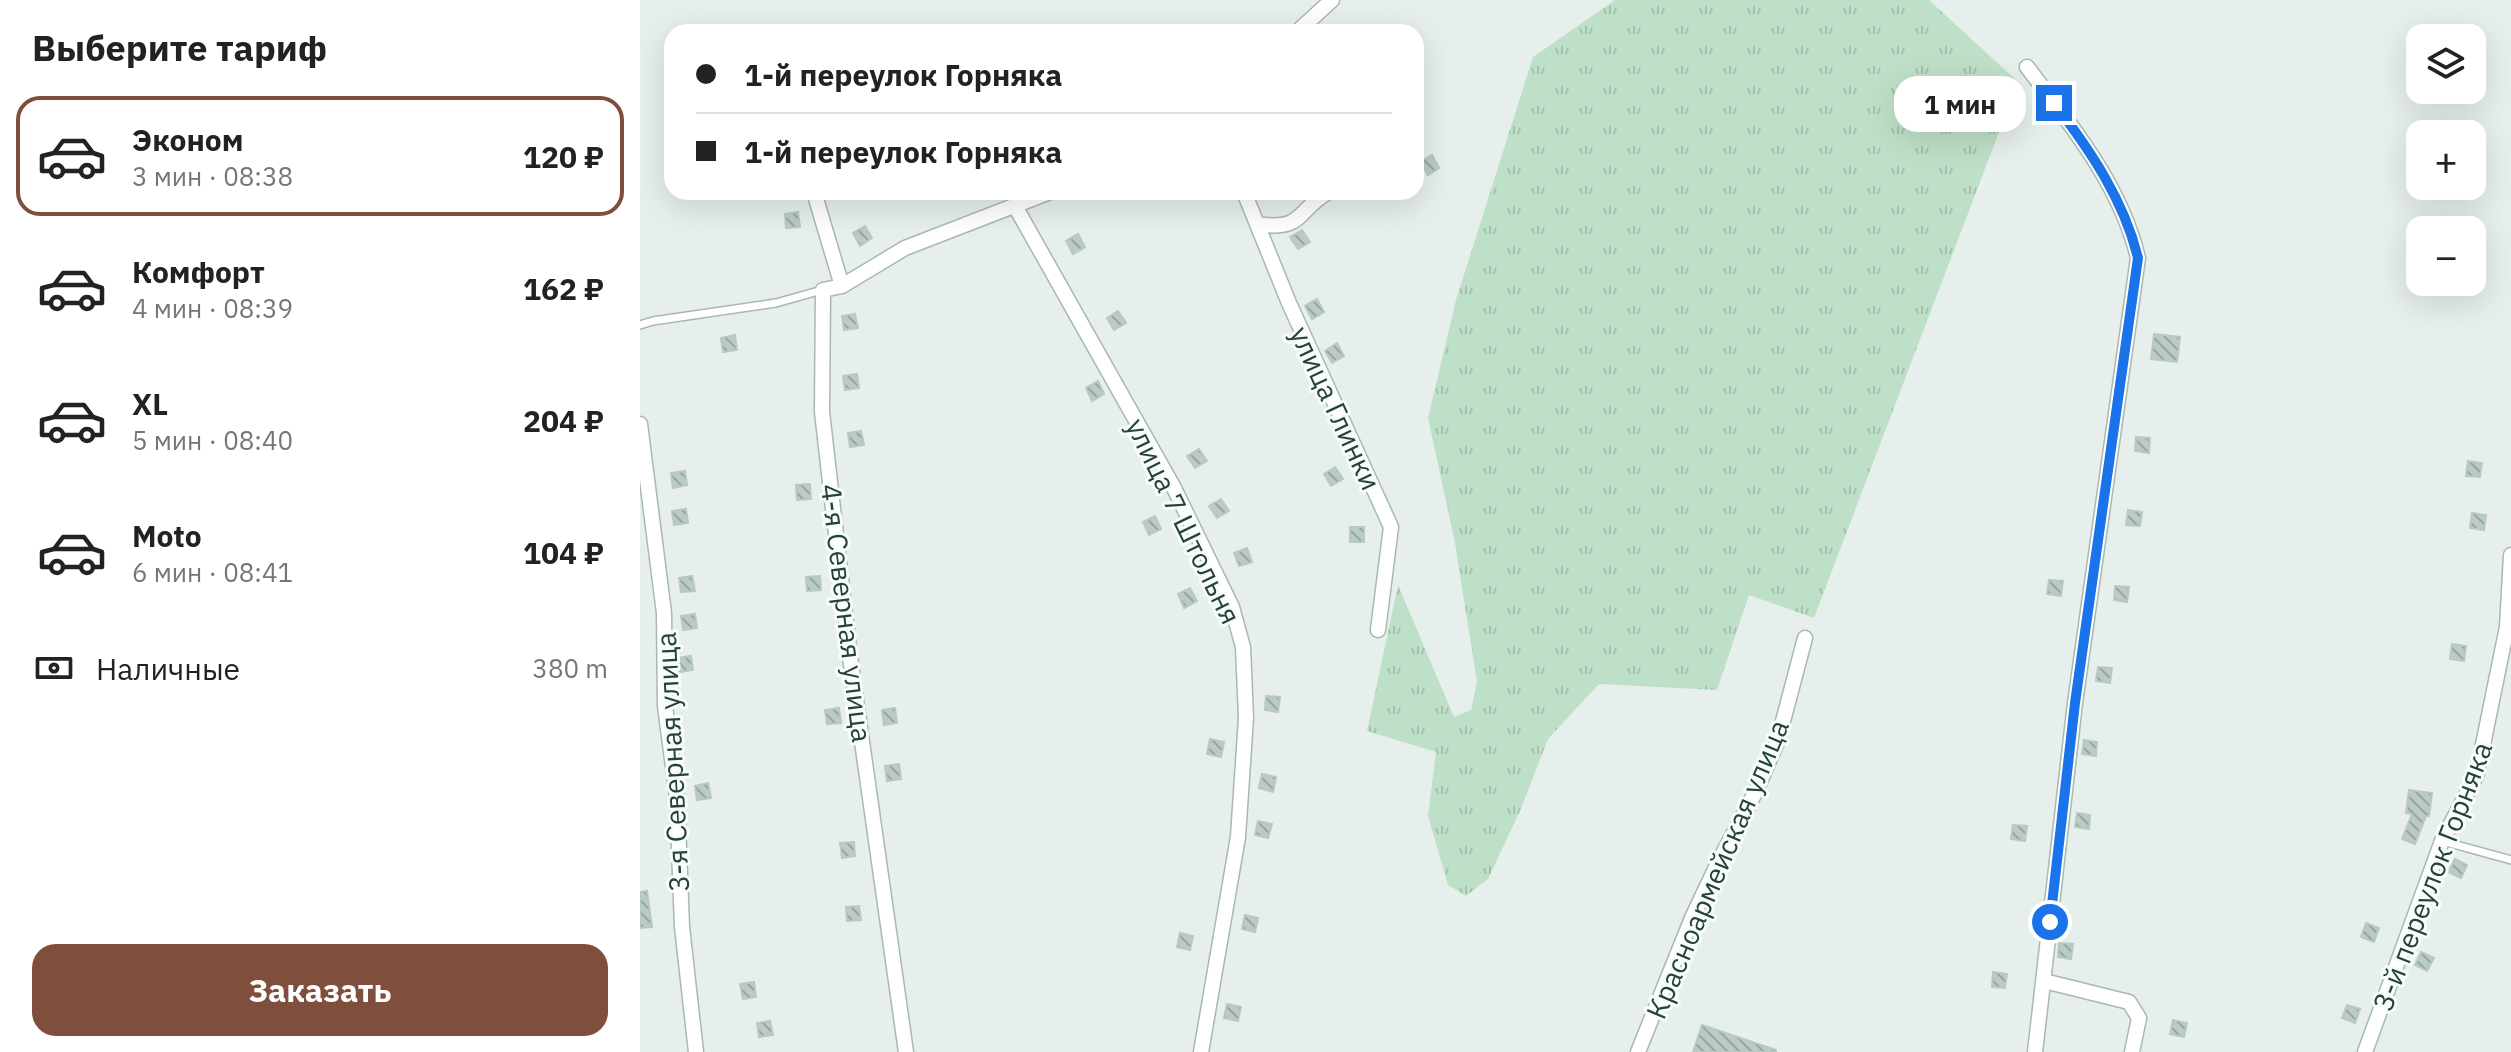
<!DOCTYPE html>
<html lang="ru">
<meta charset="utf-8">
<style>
:root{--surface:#fff;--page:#f6f6f6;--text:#222;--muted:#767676;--line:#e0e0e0;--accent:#804e3d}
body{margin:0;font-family:"IBM Plex Sans",sans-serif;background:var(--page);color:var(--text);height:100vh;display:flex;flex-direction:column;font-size:30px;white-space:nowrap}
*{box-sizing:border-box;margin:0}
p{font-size:26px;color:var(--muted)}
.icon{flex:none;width:44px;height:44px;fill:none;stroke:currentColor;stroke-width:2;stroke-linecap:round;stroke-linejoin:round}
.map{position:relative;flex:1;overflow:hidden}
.panel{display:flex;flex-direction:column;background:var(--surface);width:640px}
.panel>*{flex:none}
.hud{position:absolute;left:24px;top:24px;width:760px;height:176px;border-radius:24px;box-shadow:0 8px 32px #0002;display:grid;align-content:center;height:176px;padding:0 32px;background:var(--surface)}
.tools{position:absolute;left:1766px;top:24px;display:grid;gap:16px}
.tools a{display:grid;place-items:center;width:80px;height:80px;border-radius:16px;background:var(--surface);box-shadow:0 8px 32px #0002;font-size:40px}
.end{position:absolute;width:36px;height:36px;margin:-18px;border:10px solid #1a73e8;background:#fff;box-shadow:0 0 0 4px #fff}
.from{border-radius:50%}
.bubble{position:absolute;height:56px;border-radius:24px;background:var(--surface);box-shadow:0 8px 32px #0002;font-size:26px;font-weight:700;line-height:56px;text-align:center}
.hud b{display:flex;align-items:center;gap:28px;height:76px;font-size:30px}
.hud b+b{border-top:2px solid var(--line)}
.hud i{width:20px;height:20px;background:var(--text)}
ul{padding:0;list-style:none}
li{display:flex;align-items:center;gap:24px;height:120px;margin:0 16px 12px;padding:0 16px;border:4px solid transparent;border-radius:24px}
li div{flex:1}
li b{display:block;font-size:30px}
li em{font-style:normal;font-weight:700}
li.current{border-color:var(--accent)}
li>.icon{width:72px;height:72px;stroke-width:1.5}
h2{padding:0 32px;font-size:36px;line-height:96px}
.pay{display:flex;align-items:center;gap:20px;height:88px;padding:0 32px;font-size:30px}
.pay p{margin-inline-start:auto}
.button{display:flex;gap:16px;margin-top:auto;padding:16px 32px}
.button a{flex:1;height:92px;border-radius:24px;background:var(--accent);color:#fff;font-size:32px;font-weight:700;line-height:92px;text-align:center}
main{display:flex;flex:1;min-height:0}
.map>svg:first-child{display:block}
.grass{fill:url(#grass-tufts)}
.building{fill:url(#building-back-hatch);stroke:#b8c9c2;stroke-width:2}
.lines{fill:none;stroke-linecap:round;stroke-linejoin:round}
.lane-casing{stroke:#a8b8b2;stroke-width:10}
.street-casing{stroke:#a8b8b2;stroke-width:17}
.lane{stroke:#fff;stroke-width:7}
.street{stroke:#fff;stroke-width:14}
.route{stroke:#1a73e8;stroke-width:10}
.labels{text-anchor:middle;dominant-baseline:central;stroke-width:6;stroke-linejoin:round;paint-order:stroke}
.street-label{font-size:28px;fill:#24423a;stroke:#f7fbf9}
</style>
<main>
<section class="panel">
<h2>Выберите тариф</h2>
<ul>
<li class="current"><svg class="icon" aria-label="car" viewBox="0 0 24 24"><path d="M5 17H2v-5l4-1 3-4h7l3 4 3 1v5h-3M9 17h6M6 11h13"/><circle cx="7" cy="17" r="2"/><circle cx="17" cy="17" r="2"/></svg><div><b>Эконом</b><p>3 мин · 08:38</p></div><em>120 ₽</em></li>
<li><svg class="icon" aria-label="car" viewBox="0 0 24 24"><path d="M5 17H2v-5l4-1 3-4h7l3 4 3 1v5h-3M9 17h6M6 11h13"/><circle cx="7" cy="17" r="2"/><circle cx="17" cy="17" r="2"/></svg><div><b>Комфорт</b><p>4 мин · 08:39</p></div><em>162 ₽</em></li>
<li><svg class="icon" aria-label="car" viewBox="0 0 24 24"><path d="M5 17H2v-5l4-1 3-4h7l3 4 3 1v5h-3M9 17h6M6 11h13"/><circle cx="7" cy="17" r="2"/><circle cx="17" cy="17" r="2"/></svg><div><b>XL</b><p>5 мин · 08:40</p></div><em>204 ₽</em></li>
<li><svg class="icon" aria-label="car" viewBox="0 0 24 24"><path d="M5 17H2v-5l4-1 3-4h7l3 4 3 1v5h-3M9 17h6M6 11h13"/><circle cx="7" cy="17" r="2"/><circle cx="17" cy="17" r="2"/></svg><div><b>Moto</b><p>6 мин · 08:41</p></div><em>104 ₽</em></li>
</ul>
<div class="pay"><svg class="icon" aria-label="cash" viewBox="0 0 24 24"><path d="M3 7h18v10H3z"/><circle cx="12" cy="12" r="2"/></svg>Наличные<p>380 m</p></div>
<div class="button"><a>Заказать</a></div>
</section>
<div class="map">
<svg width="1871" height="1052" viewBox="0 0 1871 1052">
<defs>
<pattern id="grass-tufts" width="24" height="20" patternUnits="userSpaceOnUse" patternTransform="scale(2)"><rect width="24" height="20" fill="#bfe0c8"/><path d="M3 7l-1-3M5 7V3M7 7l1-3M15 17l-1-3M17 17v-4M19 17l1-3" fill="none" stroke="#a4c1ad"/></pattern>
<pattern id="building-back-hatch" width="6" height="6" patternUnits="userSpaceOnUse" patternTransform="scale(2)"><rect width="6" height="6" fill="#bbcac4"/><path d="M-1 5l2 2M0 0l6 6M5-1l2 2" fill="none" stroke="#98a6a0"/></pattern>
</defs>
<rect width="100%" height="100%" fill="#e6efeb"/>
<path class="grass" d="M975 0H1289L1378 82 1174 618 1109 595 1077 690 959 684 908 739 880 811 848 879 826 896 808 885 788 816 796 752 727 731 758 585 814 717 831 710 837 682 815 543 788 418 816 300 893 57Z"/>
<path class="building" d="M792 155 799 168 788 175 780 162Z
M158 212 160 227 146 228 145 214Z
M225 226 232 238 220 246 213 233Z
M662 230 670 242 658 249 650 237Z
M438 234 445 247 433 254 426 241Z
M677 299 684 312 672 319 665 306Z
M478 311 486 323 474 330 467 318Z
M215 314 218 328 204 330 202 316Z
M1514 334 1540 337 1537 362 1511 359Z
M95 335 97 350 83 352 81 338Z
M697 343 704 356 692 363 685 351Z
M217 374 219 388 205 390 203 376Z
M458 381 464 394 452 401 446 388Z
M221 431 224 445 210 447 208 433Z
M1496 437 1510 438 1509 453 1495 451Z
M559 449 567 461 555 468 547 456Z
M1828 461 1842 463 1840 477 1826 476Z
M695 467 703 479 691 486 684 474Z
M45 471 47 485 33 488 31 473Z
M170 484 171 499 157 500 156 485Z
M581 499 589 511 577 518 569 506Z
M46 509 48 523 34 525 32 511Z
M1488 510 1502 512 1500 526 1486 525Z
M1832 513 1846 515 1844 530 1830 528Z
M515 516 521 529 509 535 503 522Z
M710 527H724V542H710Z
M607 548 612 562 599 566 594 553Z
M52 576 55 591 41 592 39 578Z
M180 576 181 590 167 591 166 577Z
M1409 580 1423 581 1421 596 1407 594Z
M1475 586 1489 587 1487 602 1474 600Z
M550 588 557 601 544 608 538 594Z
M55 614 57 628 43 630 41 616Z
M1812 644 1826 646 1824 661 1810 659Z
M51 656 53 670 39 672 37 658Z
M1458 667 1472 668 1470 683 1456 681Z
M626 696 640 697 638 712 625 710Z
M199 708 201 723 187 724 185 710Z
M255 708 257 723 244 725 242 710Z
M570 739 584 742 581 757 567 754Z
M1444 740 1457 742 1456 756 1442 754Z
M259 764 261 779 247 781 245 766Z
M622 774 636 777 633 792 619 788Z
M68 783 71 798 57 800 55 786Z
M1769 790 1792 793 1789 816H1786L1775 844 1762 839 1772 814 1766 813Z
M1437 813 1450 815 1449 829 1435 827Z
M618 821 632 824 628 838 615 835Z
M1373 825 1387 826 1385 841 1371 839Z
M214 842 215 856 202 858 200 843Z
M1815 859 1827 865 1821 878 1808 872Z
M7 891 12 927 0 928V892Z
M219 906 221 920 207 921 206 907Z
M605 915 618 918 615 932 602 929Z
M1726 923 1739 928 1734 942 1721 937Z
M540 933 553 936 550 950 537 947Z
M1419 943 1433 944 1431 959 1418 957Z
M1781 952 1794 958 1787 971 1775 965Z
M1353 972 1367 974 1365 988 1352 987Z
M114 982 116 997 103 999 100 984Z
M587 1004 601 1007 598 1021 584 1018Z
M1707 1005 1720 1009 1715 1023 1702 1018Z
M1533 1020 1547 1023 1544 1037 1530 1034Z
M130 1021 133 1035 119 1037 117 1023Z
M1062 1025 1136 1050V1052H1053Z"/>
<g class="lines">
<defs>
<path id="lane" d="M0 325 13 321 136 303 182 290
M1802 841 1871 860"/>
<path id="street" d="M657 32 692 0
M1387 67C1432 126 1481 186 1498 258L1435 703 1395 1052
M174 192 202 286 183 290 182 412 210 657 266 1052
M604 192 649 303 751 527 738 630
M375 206 534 488 592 607 603 647 606 718 598 837 561 1052
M617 224C664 231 655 212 688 192
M202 286 265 248 410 192
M0 424 24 613 25 706 37 797 42 927 56 1052
M1404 981 1489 1002 1499 1018 1492 1052
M998 1052 1052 918 1078 863 1116 791 1138 740 1165 638
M1725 1052 1802 841 1837 774 1867 627 1871 555"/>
</defs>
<use href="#lane" class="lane-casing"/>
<use href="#street" class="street-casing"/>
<use href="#lane" class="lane"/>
<use href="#street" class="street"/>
</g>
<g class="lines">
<path class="route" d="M1410 922 1435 703 1498 258C1484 200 1450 150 1414 103"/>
</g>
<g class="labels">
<g class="street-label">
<text transform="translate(696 408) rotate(65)">улица Глинки</text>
<text transform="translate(544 521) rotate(64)">улица 7 Штольня</text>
<text transform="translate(207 613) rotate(83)">4-я Северная улица</text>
<text transform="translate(32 762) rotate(-93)">3-я Северная улица</text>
<text transform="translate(1077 869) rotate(-67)">Красноармейская улица</text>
<text transform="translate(1792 876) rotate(-69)">3-й переулок Горняка</text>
</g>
</g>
</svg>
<div class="tools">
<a><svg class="icon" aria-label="layers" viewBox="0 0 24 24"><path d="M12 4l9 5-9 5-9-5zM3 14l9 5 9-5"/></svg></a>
<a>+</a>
<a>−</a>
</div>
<i class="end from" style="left:1410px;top:922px"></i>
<i class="end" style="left:1414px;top:103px"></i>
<div class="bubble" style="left:1254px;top:76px;width:132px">1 мин</div>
<div class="hud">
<b><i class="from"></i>1-й переулок Горняка</b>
<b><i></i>1-й переулок Горняка</b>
</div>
</div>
</main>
